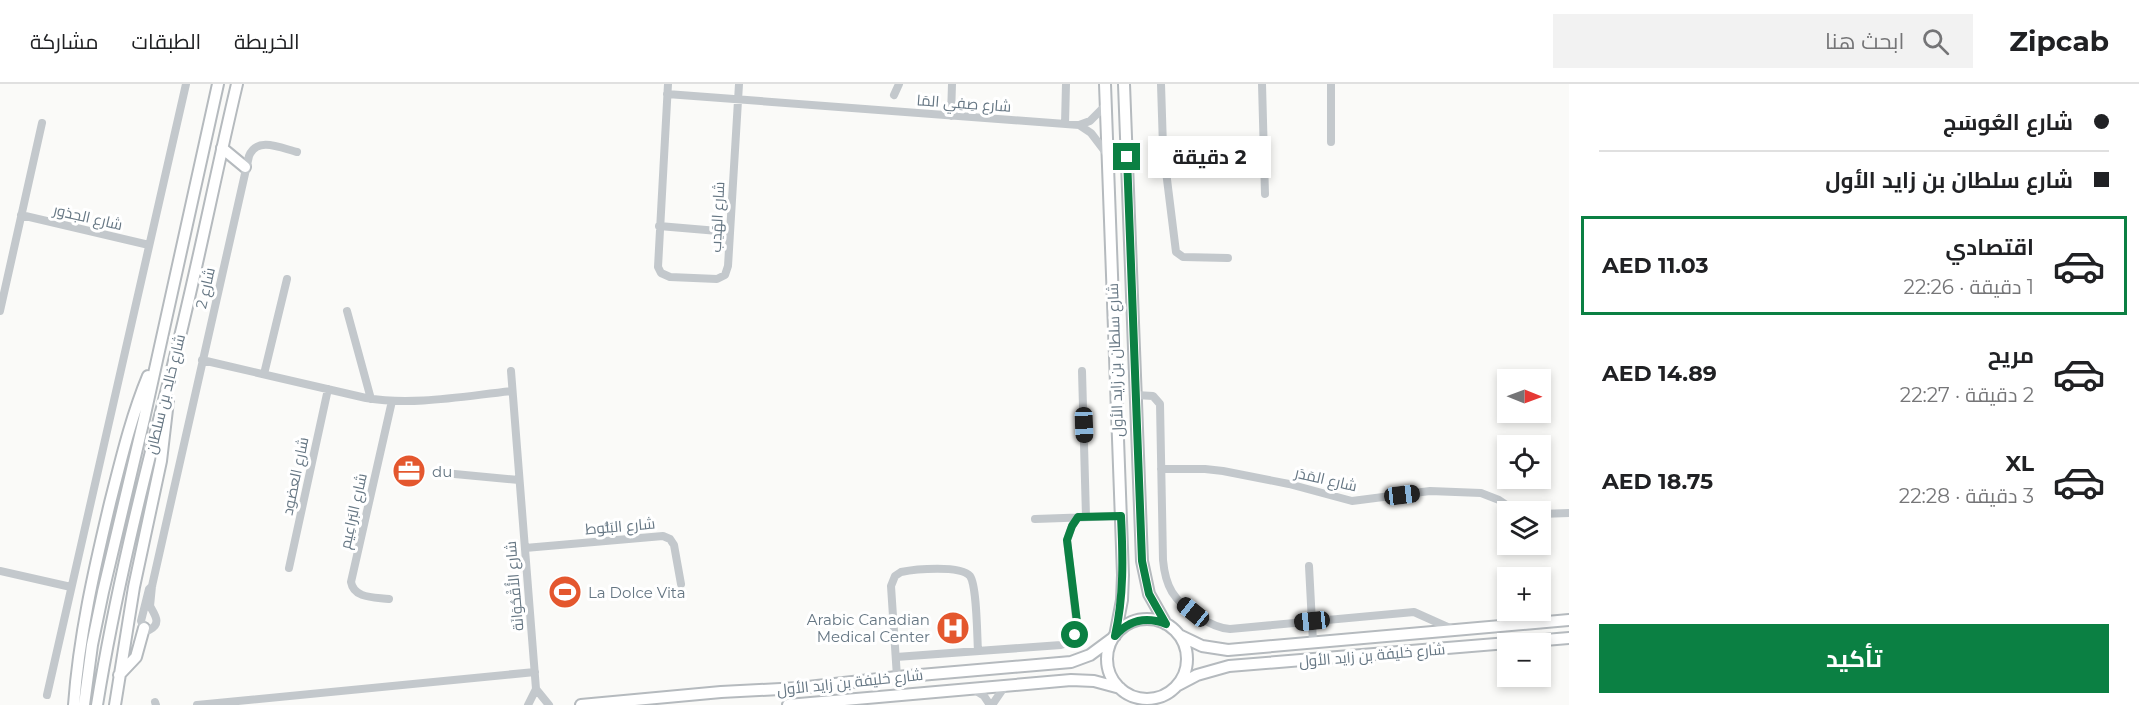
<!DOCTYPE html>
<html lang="ar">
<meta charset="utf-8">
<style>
:root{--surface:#fff;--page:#f2f2f2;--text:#202124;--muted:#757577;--line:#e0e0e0;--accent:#0b8043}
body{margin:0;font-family:Montserrat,Cairo,sans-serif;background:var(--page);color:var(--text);direction:rtl;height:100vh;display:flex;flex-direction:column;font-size:22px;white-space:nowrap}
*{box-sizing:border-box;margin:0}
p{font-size:20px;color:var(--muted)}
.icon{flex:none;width:33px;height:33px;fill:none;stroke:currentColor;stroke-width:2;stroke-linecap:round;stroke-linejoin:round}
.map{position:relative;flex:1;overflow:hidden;direction:ltr}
.sheet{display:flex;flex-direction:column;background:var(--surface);width:570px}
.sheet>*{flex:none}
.hud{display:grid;align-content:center;height:132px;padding:0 30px;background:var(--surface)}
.needle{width:39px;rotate:91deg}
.fabs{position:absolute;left:1497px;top:285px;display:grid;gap:12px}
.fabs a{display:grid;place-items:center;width:54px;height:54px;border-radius:0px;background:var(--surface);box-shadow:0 3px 9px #0003;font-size:30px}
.end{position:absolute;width:27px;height:27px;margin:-14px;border:8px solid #0b8043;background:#fff;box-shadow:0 0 0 3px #fff}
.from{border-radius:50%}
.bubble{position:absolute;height:42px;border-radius:0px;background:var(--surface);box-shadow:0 3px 9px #0003;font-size:20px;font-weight:700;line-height:42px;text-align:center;direction:rtl}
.car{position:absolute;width:18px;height:36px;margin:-18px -9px;border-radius:8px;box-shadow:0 0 4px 2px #0007;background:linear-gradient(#222 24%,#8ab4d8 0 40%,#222 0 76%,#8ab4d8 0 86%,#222 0)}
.hud b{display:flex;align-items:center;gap:21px;height:57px;font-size:22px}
.hud b+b{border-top:2px solid var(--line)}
.hud i{width:15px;height:15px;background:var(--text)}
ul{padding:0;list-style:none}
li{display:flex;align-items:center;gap:18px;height:99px;margin:0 12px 9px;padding:0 18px;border:3px solid transparent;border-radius:0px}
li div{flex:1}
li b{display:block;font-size:22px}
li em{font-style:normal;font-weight:700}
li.on{border-color:var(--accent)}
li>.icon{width:54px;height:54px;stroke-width:1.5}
.action{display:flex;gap:12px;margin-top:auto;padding:12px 30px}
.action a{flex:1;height:69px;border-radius:0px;background:var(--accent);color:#fff;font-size:24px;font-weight:700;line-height:69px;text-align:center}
header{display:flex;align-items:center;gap:36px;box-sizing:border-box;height:84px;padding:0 30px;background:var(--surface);border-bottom:2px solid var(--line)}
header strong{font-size:28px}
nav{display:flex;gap:33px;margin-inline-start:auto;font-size:21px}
.search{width:420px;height:54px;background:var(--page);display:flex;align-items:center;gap:15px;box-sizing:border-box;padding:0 21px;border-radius:0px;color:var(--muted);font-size:22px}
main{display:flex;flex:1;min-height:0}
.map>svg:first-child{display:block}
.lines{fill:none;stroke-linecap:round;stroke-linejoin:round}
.major-casing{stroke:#b5babe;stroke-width:14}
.minor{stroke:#c3c8cc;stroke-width:8}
.major{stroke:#fff;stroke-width:10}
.route{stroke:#0b8043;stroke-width:8}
.labels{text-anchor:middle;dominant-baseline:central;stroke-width:6;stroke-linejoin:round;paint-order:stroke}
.street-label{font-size:15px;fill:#657683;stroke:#fff}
.poi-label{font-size:15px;fill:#657683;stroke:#fff;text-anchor:start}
</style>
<header>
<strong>Zipcab</strong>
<div class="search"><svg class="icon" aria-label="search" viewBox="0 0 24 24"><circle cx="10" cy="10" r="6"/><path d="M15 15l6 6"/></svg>ابحث هنا</div>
<nav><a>الخريطة</a><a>الطبقات</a><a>مشاركة</a></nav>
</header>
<main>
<section class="sheet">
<div class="hud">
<b><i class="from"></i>شارع العُوسَج</b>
<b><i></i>شارع سلطان بن زايد الأول</b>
</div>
<ul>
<li class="on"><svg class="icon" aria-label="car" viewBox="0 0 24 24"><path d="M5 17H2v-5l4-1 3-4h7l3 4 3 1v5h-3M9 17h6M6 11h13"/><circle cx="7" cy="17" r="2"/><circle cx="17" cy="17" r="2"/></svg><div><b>اقتصادي</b><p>1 دقيقة · 22:26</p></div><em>AED 11.03</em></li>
<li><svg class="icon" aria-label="car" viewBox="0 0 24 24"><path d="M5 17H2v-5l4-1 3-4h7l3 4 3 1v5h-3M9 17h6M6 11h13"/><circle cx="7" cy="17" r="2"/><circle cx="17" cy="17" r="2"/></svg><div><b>مريح</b><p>2 دقيقة · 22:27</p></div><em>AED 14.89</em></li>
<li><svg class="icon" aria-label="car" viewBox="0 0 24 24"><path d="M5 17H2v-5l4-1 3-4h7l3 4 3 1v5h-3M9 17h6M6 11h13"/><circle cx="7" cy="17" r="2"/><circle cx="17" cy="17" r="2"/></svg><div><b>XL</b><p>3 دقيقة · 22:28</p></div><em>AED 18.75</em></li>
</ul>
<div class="action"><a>تأكيد</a></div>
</section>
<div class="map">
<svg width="1569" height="621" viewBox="0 0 1569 621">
<rect width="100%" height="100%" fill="#fafaf8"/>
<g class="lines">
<defs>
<path id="major" d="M1105 0 1123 491 1122 516 1115 552
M1124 0 1142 477 1149 510 1166 540
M222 64 245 83
M1107 575a40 40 0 1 1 80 0a40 40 0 1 1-80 0Z
M1179 551 1202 562 1228 566 1569 536
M119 591 136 573 144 544
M1178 601 1197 591 1229 582 1569 554
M74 621C79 552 94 486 110 419 121 376 131 333 148 292
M84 621 92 561 103 508 144 335 218 0
M97 621C115 510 142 401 170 293 195 196 214 97 237 0
M115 621 134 503 161 377 168 317
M581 621 721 608 799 604 897 593 1071 578 1090 571 1113 554
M788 621 1071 596 1094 597 1120 604"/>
</defs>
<use href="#major" class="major-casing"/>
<path class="minor" d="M668 0 658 183 661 189 670 193 717 195 725 191 728 182 739 0
M1161 0 1163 63 1176 168 1183 173 1228 174
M1262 0 1265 110
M1331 0V58
M667 10 1079 41 1091 49 1107 70
M894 11 899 0
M951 32 952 0
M1065 40 1066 0
M1079 41 1090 37 1106 21
M21 131 149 161
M659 142 730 148
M0 227 42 39
M347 227 371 315
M202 276 366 314C414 322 464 312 512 307
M511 287 536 605 528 621
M1082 287 1086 433
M264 290 287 195
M1136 311 1153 312 1160 320 1163 476C1164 487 1166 498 1172 508 1182 524 1211 544 1230 545L1414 528 1452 545
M1161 385H1205L1223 387 1289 400 1352 417 1430 407 1481 409 1499 416 1517 428
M444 389 519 396
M1540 430 1569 429
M1035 435 1121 432
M525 464 663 452 670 455 674 461 681 500
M1309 482 1313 558
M289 484 328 305
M0 487 71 503
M152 502 149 505 141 537 144 544 149 546C162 540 155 531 150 522L152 502 249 72C257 52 281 64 297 68
M389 515C375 513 354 515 351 498L392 317
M896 573 1061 561C1071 558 1076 552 1077 543L1067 456 1072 442 1078 433
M897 593 891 502 895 492 901 488C915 485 961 481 970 492 977 502 977 552 978 567
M536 605 549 621
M973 605 984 612 990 621
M47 611 186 0
M155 618 156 621
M197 621 535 588
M992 621 1005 602"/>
<use href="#major" class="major"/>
</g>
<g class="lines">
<path class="route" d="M1075 551 1077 538 1067 456 1072 442 1078 433 1121 432C1123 473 1124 512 1115 552 1129 536 1146 532 1166 540L1149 510 1142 477 1127 73"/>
</g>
<defs>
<symbol id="office-disc" viewBox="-11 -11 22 22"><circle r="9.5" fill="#e4572e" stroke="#fff"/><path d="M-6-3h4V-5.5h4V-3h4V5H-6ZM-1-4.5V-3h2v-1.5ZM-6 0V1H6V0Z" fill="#fff"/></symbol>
<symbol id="stadium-disc" viewBox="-11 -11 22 22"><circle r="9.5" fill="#e4572e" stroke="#fff"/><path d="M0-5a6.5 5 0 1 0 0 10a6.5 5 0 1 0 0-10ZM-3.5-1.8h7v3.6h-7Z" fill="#fff"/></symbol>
<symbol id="hospital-disc" viewBox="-11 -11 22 22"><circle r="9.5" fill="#e4572e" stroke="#fff"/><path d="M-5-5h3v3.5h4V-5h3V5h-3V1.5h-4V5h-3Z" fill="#fff"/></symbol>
</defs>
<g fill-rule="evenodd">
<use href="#office-disc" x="390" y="368" width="38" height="38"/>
<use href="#stadium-disc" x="546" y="489" width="38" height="38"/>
<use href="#hospital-disc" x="934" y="525" width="38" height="38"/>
</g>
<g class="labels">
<g class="street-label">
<text transform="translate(964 19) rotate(4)">شارع صِفِي المَا</text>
<text transform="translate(88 133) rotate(13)">شارع الجذور</text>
<text transform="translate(717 133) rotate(-87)">شارع الهَدِب</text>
<text transform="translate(205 204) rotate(-77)">شارع 2</text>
<text transform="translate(1115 276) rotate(-92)">شارع سلطان بن زايد الأول</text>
<text transform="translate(165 310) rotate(-76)">شارع خالِد بن سلطان</text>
<text transform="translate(295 392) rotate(-78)">شارع العضود</text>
<text transform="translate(1326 395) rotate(13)">شارع المَدَر</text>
<text transform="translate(353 427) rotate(-77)">شارع البَراعِيم</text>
<text transform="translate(620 442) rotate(-5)">شارع البَلُّوط</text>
<text transform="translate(514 502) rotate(-95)">شارع الأُقْحُوَانَة</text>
<text transform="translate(1372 571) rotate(-5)">شارع خليفة بن زايد الأول</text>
<text transform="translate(850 598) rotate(-6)">شارع خليفة بن زايد الأول</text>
</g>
<g class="poi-label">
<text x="432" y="387">du</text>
<text x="588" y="508">La Dolce Vita</text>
<text x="930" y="535" text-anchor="end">Arabic Canadian<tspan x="930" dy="17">Medical Center</tspan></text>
</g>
</g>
</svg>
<div class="fabs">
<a><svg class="needle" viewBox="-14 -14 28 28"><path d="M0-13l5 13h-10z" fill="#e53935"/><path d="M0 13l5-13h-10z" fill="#757577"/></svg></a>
<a><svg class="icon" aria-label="locate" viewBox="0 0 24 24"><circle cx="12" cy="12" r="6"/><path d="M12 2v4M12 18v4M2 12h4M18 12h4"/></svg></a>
<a><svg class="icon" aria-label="layers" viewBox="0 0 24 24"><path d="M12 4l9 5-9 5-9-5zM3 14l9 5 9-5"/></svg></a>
<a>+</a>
<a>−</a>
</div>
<i class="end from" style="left:1075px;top:551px"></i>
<i class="end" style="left:1127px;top:73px"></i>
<div class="bubble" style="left:1148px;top:52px;width:123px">2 دقيقة</div>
<i class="car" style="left:1084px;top:341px;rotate:178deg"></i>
<i class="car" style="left:1402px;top:411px;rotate:83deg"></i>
<i class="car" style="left:1193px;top:528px;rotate:309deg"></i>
<i class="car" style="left:1312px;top:537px;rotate:264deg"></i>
</div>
</main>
